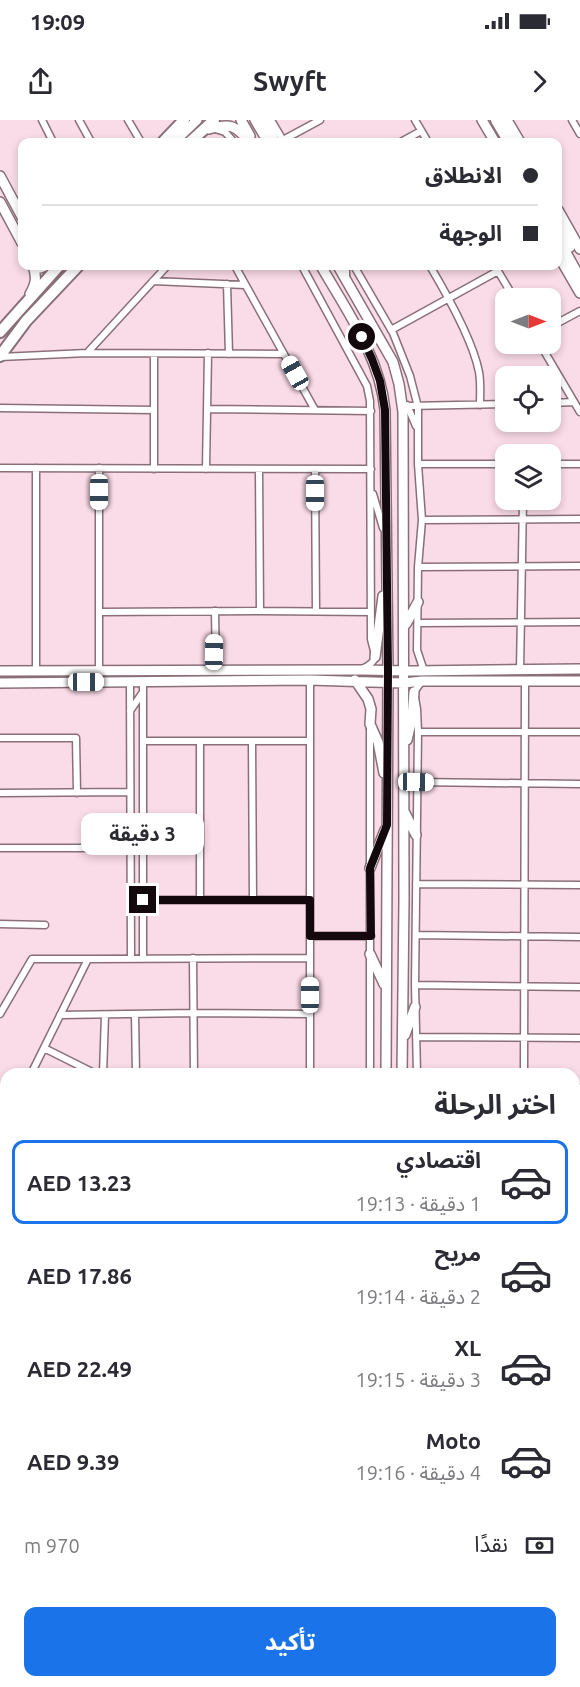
<!DOCTYPE html>
<html lang="ar">
<meta charset="utf-8">
<style>
:root{--surface:#fff;--page:#f7f7f7;--text:#2b2b33;--muted:#7c7c81;--line:#e1e1e2;--accent:#1a73e8}
body{margin:0;font-family:Ubuntu,"Noto Sans Arabic",sans-serif;background:var(--page);color:var(--text);direction:rtl;height:100vh;display:flex;flex-direction:column;font-size:22px;white-space:nowrap}
*{box-sizing:border-box;margin:0}
p{font-size:20px;color:var(--muted)}
.icon{flex:none;width:33px;height:33px;fill:none;stroke:currentColor;stroke-width:2;stroke-linecap:round;stroke-linejoin:round}
.map{position:relative;flex:1;overflow:hidden;direction:ltr}
.drawer{position:absolute;left:0px;top:948px;width:580px;height:620px;display:flex;flex-direction:column;background:var(--surface);border-radius:18px 18px 0 0;box-shadow:0 3px 9px #0003;direction:rtl}
.drawer>*{flex:none}
.banner{position:absolute;left:18px;top:18px;width:544px;height:132px;border-radius:12px;box-shadow:0 3px 9px #0003;direction:rtl;display:grid;align-content:center;height:132px;padding:0 24px;background:var(--surface)}
.needle{width:39px;rotate:90deg}
.tools{position:absolute;left:495px;top:168px;display:grid;gap:12px}
.tools a{display:grid;place-items:center;width:66px;height:66px;border-radius:12px;background:var(--surface);box-shadow:0 3px 9px #0003;font-size:30px}
.end{position:absolute;width:27px;height:27px;margin:-14px;border:8px solid #13090d;background:#fff;box-shadow:0 0 0 3px #fff}
.from{border-radius:50%}
.bubble{position:absolute;height:42px;border-radius:12px;background:var(--surface);box-shadow:0 3px 9px #0003;font-size:20px;font-weight:700;line-height:42px;text-align:center;direction:rtl}
.car{position:absolute;width:18px;height:36px;margin:-18px -9px;border-radius:8px;box-shadow:0 0 4px 2px #0007;background:linear-gradient(#fff 24%,#345 0 40%,#fff 0 76%,#345 0 86%,#fff 0)}
.banner b{display:flex;align-items:center;gap:21px;height:57px;font-size:22px}
.banner b+b{border-top:2px solid var(--line)}
.banner i{width:15px;height:15px;background:var(--text)}
ul{padding:0;list-style:none}
li{display:flex;align-items:center;gap:18px;height:84px;margin:0 12px 9px;padding:0 12px;border:3px solid transparent;border-radius:12px}
li div{flex:1}
li b{display:block;font-size:22px}
li em{font-style:normal;font-weight:700}
li.active{border-color:var(--accent)}
li>.icon{width:54px;height:54px;stroke-width:1.5}
h2{padding:0 24px;font-size:27px;line-height:72px}
.pay{display:flex;align-items:center;gap:15px;height:66px;padding:0 24px;font-size:22px}
.pay p{margin-inline-start:auto}
.cta{display:flex;gap:12px;margin-top:auto;padding:12px 24px}
.cta a{flex:1;height:69px;border-radius:12px;background:var(--accent);color:#fff;font-size:24px;font-weight:700;line-height:69px;text-align:center}
.status{display:flex;justify-content:space-between;align-items:center;height:42px;padding:0 30px;background:var(--surface);direction:ltr}
.status svg{height:16px;fill:currentColor}
header{display:flex;justify-content:space-between;align-items:center;height:78px;padding:0 24px;background:var(--surface);font-size:27px;font-weight:700}
.map>svg:first-child{display:block}
.green{fill:#e5a2bf}
.lines{fill:none;stroke-linecap:round;stroke-linejoin:round}
.street-casing{stroke:#8a6f7a;stroke-width:9}
.secondary-casing{stroke:#8a6f7a;stroke-width:12}
.primary-casing{stroke:#8a6f7a;stroke-width:14}
.highway-casing{stroke:#8a6f7a;stroke-width:15}
.street{stroke:#fff;stroke-width:6}
.secondary{stroke:#fff;stroke-width:9}
.primary{stroke:#fff;stroke-width:10}
.highway{stroke:#fff;stroke-width:12}
.route{stroke:#13090d;stroke-width:8}
</style>
<div class="status"><b>19:09</b><svg viewBox="0 0 49 12"><path d="M0 12V9h3v3zM5 12V6h3v6zM10 12V3h3v9zM15 12V0h3v12zM26 1h20v11H26zM47 4h2v5h-2z"/></svg></div>
<header><svg class="icon" aria-label="forward" viewBox="0 0 24 24"><path d="M9 5l7 7-7 7"/></svg>Swyft<svg class="icon" aria-label="share" viewBox="0 0 24 24"><path d="M12 15V3M7 8l5-5 5 5M5 13v7h14v-7"/></svg></header>
<div class="map">
<svg width="580" height="1567" viewBox="0 0 580 1567">
<rect width="100%" height="100%" fill="#fadbe8"/>
<path class="green" d="M6 1360V1535L0 1547V1371Z"/>
<g class="lines">
<defs>
<path id="street" d="M42 0 53 22
M79 0 90 20 86 22
M128 0 141 22
M271 0 284 22
M415 0 428 22
M572 0 580 14
M215 9 225 12 234 22
M283 20 320 0
M401 22 421 11
M235 146 315 290
M302 146 367 266 370 281 371 519C374 533 380 540 364 548
M346 146V157
M354 146 393 213 410 256 418 287V344L422 400 418 447 417 530 424 551
M430 146C446 173 473 221 479 252 481 263 480 275 480 285
M495 146 514 178
M153 161 245 165
M227 164 229 234
M550 207 580 191
M391 210 498 151
M540 224 580 292
M87 233 167 146
M154 235V349
M0 237 87 233 284 234
M550 283 574 282
M407 285 416 306
M408 286 506 284
M0 288 154 290
M207 289 371 291
M418 344H506
M550 344H580
M0 348 371 349
M99 348V550
M206 349 208 233
M259 349 260 491
M315 349 316 491
M373 374 383 408
M422 400 580 399
M418 447 580 446
M215 491 216 550
M100 492 260 491 371 492
M418 503 580 502
M36 551V348
M520 551 523 380
M310 560V954
M130 562 131 838
M130 591 143 572
M418 612H580
M0 618H76L77 673
M143 621H310
M252 621 253 780
M416 662 580 664
M0 673 130 672
M0 728H131
M416 764 580 765
M143 780H310
M200 780V621
M0 804 45 805
M416 815 580 817
M310 816H371
M143 838V562
M193 838 194 954
M415 865 580 867
M0 894 32 839H88
M135 894 136 954
M60 895 194 893 310 894
M416 917 580 918
M44 928 96 954
M31 954 88 839 310 838
M103 954 105 895
M370 954V608
M417 954 415 865 418 612 417 589 414 572 422 561
M524 954 525 561
M574 968H580
M574 1020H580
M574 1068H580
M0 1075 6 1078
M574 1121H580
M0 1149 6 1137
M574 1172H580
M0 1195 6 1198
M574 1279H580
M574 1384H580
M574 1446H580
M574 1561H580
M108 1562 109 1567
M372 1562V1567
M465 1562V1567
M493 1567V1562
M525 1567 526 1562"/>
<path id="secondary" d="M241 0 250 16
M255 0 268 22
M265 0 275 22
M482 0 495 22
M507 0 520 22
M209 9C230 3 236 5 249 22
M174 22 197 0
M0 56 22 97
M0 82 22 123
M558 90 580 129
M558 135 580 173
M37 146 40 148 45 146
M321 146C347 191 380 237 385 290L388 551 386 954
M338 146 393 242 399 264 403 292 404 780 402 954
M30 174C36 164 37 157 33 146
M406 504 418 482
M375 537 383 476
M0 551 362 550 414 551 580 549
M355 560 368 579 371 589 370 604 378 622 384 653
M0 563 310 560 404 563 422 561H580
M407 620 412 599 414 572
M405 693 416 715
M370 748 385 710
M370 834 384 864
M405 915 415 887
M0 975 6 978
M0 985 6 988
M574 1183 580 1179
M574 1197 580 1193
M0 1306 6 1295
M0 1342 6 1330
M387 1562V1567
M0 1567 6 1555
M13 1567 16 1562
M398 1567V1562"/>
<path id="primary" d="M163 22 184 0
M190 22 214 0
M0 212 59 146
M0 236 26 201 78 146"/>
<path id="highway" d="M497 0 510 22
M558 107 569 126
M558 121 580 161"/>
</defs>
<use href="#street" class="street-casing"/>
<use href="#secondary" class="secondary-casing"/>
<use href="#primary" class="primary-casing"/>
<use href="#highway" class="highway-casing"/>
<use href="#street" class="street"/>
<use href="#secondary" class="secondary"/>
<use href="#primary" class="primary"/>
<use href="#highway" class="highway"/>
</g>
<g class="lines">
<path class="route" d="M143 780H310V816H371L370 748 387 705 388 551 385 290 380 261 372 239 362 217"/>
</g>
</svg>
<div class="tools">
<a><svg class="needle" viewBox="-14 -14 28 28"><path d="M0-13l5 13h-10z" fill="#e53935"/><path d="M0 13l5-13h-10z" fill="#7c7c81"/></svg></a>
<a><svg class="icon" aria-label="locate" viewBox="0 0 24 24"><circle cx="12" cy="12" r="6"/><path d="M12 2v4M12 18v4M2 12h4M18 12h4"/></svg></a>
<a><svg class="icon" aria-label="layers" viewBox="0 0 24 24"><path d="M12 4l9 5-9 5-9-5zM3 14l9 5 9-5"/></svg></a>
</div>
<i class="end from" style="left:362px;top:217px"></i>
<i class="end" style="left:143px;top:780px"></i>
<div class="bubble" style="left:81px;top:693px;width:123px">3 دقيقة</div>
<i class="car" style="left:295px;top:253px;rotate:331deg"></i>
<i class="car" style="left:99px;top:372px;rotate:180deg"></i>
<i class="car" style="left:315px;top:373px;rotate:180deg"></i>
<i class="car" style="left:214px;top:532px;rotate:1deg"></i>
<i class="car" style="left:86px;top:562px;rotate:90deg"></i>
<i class="car" style="left:416px;top:662px;rotate:91deg"></i>
<i class="car" style="left:310px;top:875px;rotate:0deg"></i>
<div class="banner">
<b><i class="from"></i>الانطلاق</b>
<b><i></i>الوجهة</b>
</div>
<section class="drawer">
<h2>اختر الرحلة</h2>
<ul>
<li class="active"><svg class="icon" aria-label="car" viewBox="0 0 24 24"><path d="M5 17H2v-5l4-1 3-4h7l3 4 3 1v5h-3M9 17h6M6 11h13"/><circle cx="7" cy="17" r="2"/><circle cx="17" cy="17" r="2"/></svg><div><b>اقتصادي</b><p>1 دقيقة · 19:13</p></div><em>AED 13.23</em></li>
<li><svg class="icon" aria-label="car" viewBox="0 0 24 24"><path d="M5 17H2v-5l4-1 3-4h7l3 4 3 1v5h-3M9 17h6M6 11h13"/><circle cx="7" cy="17" r="2"/><circle cx="17" cy="17" r="2"/></svg><div><b>مريح</b><p>2 دقيقة · 19:14</p></div><em>AED 17.86</em></li>
<li><svg class="icon" aria-label="car" viewBox="0 0 24 24"><path d="M5 17H2v-5l4-1 3-4h7l3 4 3 1v5h-3M9 17h6M6 11h13"/><circle cx="7" cy="17" r="2"/><circle cx="17" cy="17" r="2"/></svg><div><b>XL</b><p>3 دقيقة · 19:15</p></div><em>AED 22.49</em></li>
<li><svg class="icon" aria-label="car" viewBox="0 0 24 24"><path d="M5 17H2v-5l4-1 3-4h7l3 4 3 1v5h-3M9 17h6M6 11h13"/><circle cx="7" cy="17" r="2"/><circle cx="17" cy="17" r="2"/></svg><div><b>Moto</b><p>4 دقيقة · 19:16</p></div><em>AED 9.39</em></li>
</ul>
<div class="pay"><svg class="icon" aria-label="cash" viewBox="0 0 24 24"><path d="M3 7h18v10H3z"/><circle cx="12" cy="12" r="2"/></svg>نقدًا<p>970 m</p></div>
<div class="cta"><a>تأكيد</a></div>
</section>
</div>
